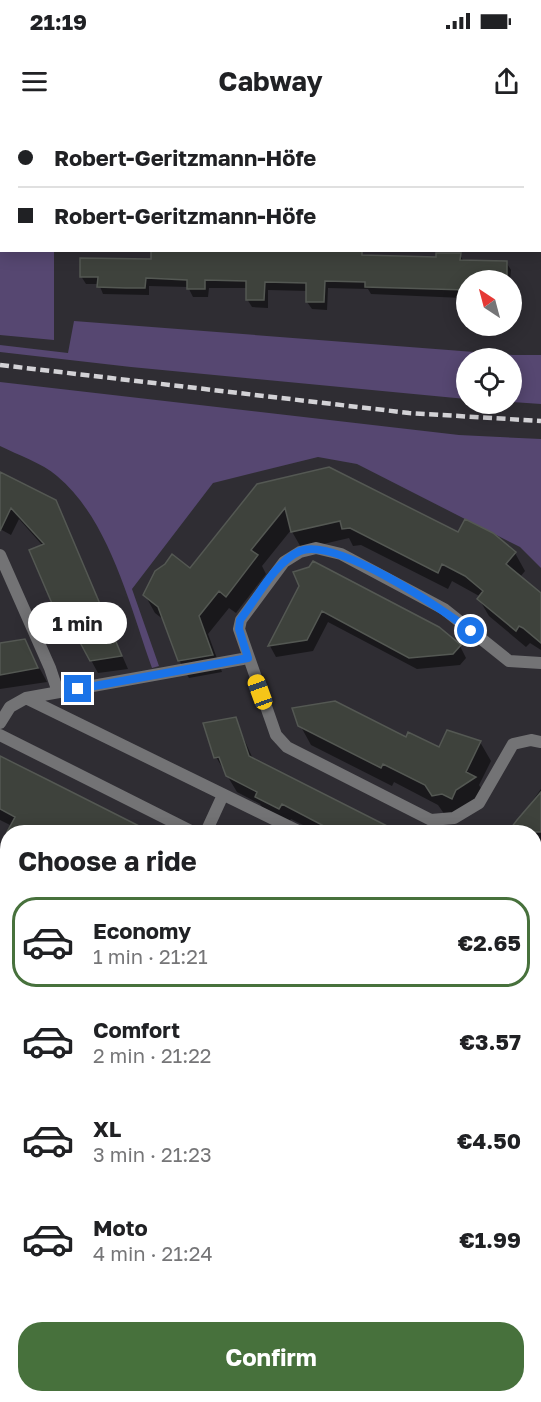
<!DOCTYPE html>
<meta charset="utf-8">
<style>
:root{--surface:#fff;--page:#f2f2f2;--text:#202124;--muted:#757577;--line:#e0e0e0;--accent:#47713c}
body{margin:0;font-family:"Golos Text",sans-serif;background:var(--page);color:var(--text);height:100vh;display:flex;flex-direction:column;font-size:22px;white-space:nowrap}
*{box-sizing:border-box;margin:0}
p{font-size:20px;color:var(--muted)}
.icon{flex:none;width:33px;height:33px;fill:none;stroke:currentColor;stroke-width:2;stroke-linecap:round;stroke-linejoin:round}
.map{position:relative;flex:1;overflow:hidden}
.drawer{position:absolute;left:0px;top:705px;width:542px;height:578px;display:flex;flex-direction:column;background:var(--surface);border-radius:24px 24px 0 0;box-shadow:0 3px 15px #0003}
.drawer>*{flex:none}
.top-card{position:absolute;left:0px;top:0px;width:542px;height:132px;box-shadow:0 3px 15px #0003;display:grid;align-content:center;height:132px;padding:0 18px;background:var(--surface)}
.needle{width:39px;rotate:324deg}
.controls{position:absolute;left:456px;top:150px;display:grid;gap:12px}
.controls a{display:grid;place-items:center;width:66px;height:66px;border-radius:50%;background:var(--surface);box-shadow:0 3px 15px #0003;font-size:30px}
.end{position:absolute;width:27px;height:27px;margin:-14px;border:8px solid #1a73e8;background:#fff;box-shadow:0 0 0 3px #fff}
.from{border-radius:50%}
.bubble{position:absolute;height:42px;border-radius:21px;background:var(--surface);box-shadow:0 3px 15px #0003;font-size:20px;font-weight:700;line-height:42px;text-align:center}
.car{position:absolute;width:18px;height:36px;margin:-18px -9px;border-radius:8px;box-shadow:0 0 4px 2px #0007;background:linear-gradient(#f5c518 24%,#345 0 40%,#f5c518 0 76%,#345 0 86%,#f5c518 0)}
.top-card b{display:flex;align-items:center;gap:21px;height:57px;font-size:22px}
.top-card b+b{border-top:2px solid var(--line)}
.top-card i{width:15px;height:15px;background:var(--text)}
ul{padding:0;list-style:none}
li{display:flex;align-items:center;gap:18px;height:90px;margin:0 12px 9px;padding:0 6px;border:3px solid transparent;border-radius:24px}
li div{flex:1}
li b{display:block;font-size:22px}
li em{font-style:normal;font-weight:700}
li.active{border-color:var(--accent)}
li>.icon{width:54px;height:54px;stroke-width:1.5}
h2{padding:0 18px;font-size:27px;line-height:72px}
.button{display:flex;gap:12px;margin-top:auto;padding:12px 18px}
.button a{flex:1;height:69px;border-radius:24px;background:var(--accent);color:#fff;font-size:24px;font-weight:700;line-height:69px;text-align:center}
.status{display:flex;justify-content:space-between;align-items:center;height:42px;padding:0 30px;background:var(--surface);direction:ltr}
.status svg{height:16px;fill:currentColor}
header{display:flex;justify-content:space-between;align-items:center;height:78px;padding:0 18px;background:var(--surface);font-size:27px;font-weight:700}
.map>svg:first-child{display:block}
.green{fill:#564771}
.shadow{fill:#0007}
.building{fill:#3e423c;stroke:#545853;stroke-width:1.5}
.lines{fill:none;stroke-linecap:round;stroke-linejoin:round}
.street{stroke:#737375;stroke-width:12}
.rail{stroke:#d3d2d6;stroke-width:4.5;stroke-dasharray:9 4.5;stroke-linecap:butt}
.route{stroke:#1a73e8;stroke-width:8}
</style>
<div class="status"><b>21:19</b><svg viewBox="0 0 49 12"><path d="M0 12V9h3v3zM5 12V6h3v6zM10 12V3h3v9zM15 12V0h3v12zM26 1h20v11H26zM47 4h2v5h-2z"/></svg></div>
<header><svg class="icon" aria-label="menu" viewBox="0 0 24 24"><path d="M4 6h16M4 12h16M4 18h16"/></svg>Cabway<svg class="icon" aria-label="share" viewBox="0 0 24 24"><path d="M12 15V3M7 8l5-5 5 5M5 13v7h14v-7"/></svg></header>
<div class="map">
<svg width="541" height="1282" viewBox="0 0 541 1282">
<rect width="100%" height="100%" fill="#2f2d33"/>
<path class="green" d="M0 106 2 130 54 131V220L0 215Z
M74 201 513 235H541V284L512 282V238H466V279L131 247 0 232V225L68 233Z
M0 262 459 315 541 319V448L520 427 357 344 318 337 213 363 132 469 159 546 152 548C130 486 109 399 57 356 42 343 18 335 0 326Z"/>
<path class="shadow" d="M3 0H110L111 2H4Z
M226 0H255V2Z
M291 0H431L291 2Z
M455 0H541V9L540 2Z
M0 48 2 50V95L0 93Z
M361 132 364 137 437 138 460 135 464 142H506L511 150 510 160H466V182L463 178 371 174 368 169 328 168 327 190 312 189 307 182 308 171 268 170V188L252 187 247 179 248 168H209L208 177H193L188 167 149 166V175L103 174 99 164H86L81 156 152 141Z
M0 353 55 381 128 549 98 553 78 516 72 518 61 501 43 426 19 399 11 415 0 409Z
M258 365 459 415 492 414 515 433 525 451 520 457 541 475V530L530 523 526 527 489 496 479 479 481 477 452 461 448 469 361 425 353 426 349 418 302 429 291 410 262 446 266 454 236 493 229 488 208 514 222 552 189 558 179 540 164 500 155 493 145 475 191 450Z
M301 466 460 526 466 538 460 545 417 549 328 502 313 531 276 537 270 526Z
M0 529 40 549 47 562 0 569Z
M235 599 253 639 397 712H317L291 699 288 704 266 693 260 684 237 672 216 637Z
M300 605 406 619 439 629 480 622 491 641 479 665 486 677 467 689 445 695 438 685 394 662 392 666 311 625Z
M0 637 148 712H9L12 706 0 700Z
M541 669V764L534 758V712H510Z
M8 715V742L0 729Z
M0 739 8 743V756L0 771Z
M0 882 8 888V934L0 941Z
M534 914H541V974L534 971Z
M0 952 8 961V1003L0 995Z
M541 1005V1068L535 1079 541 1075V1165L534 1161V1008L538 1011Z
M0 1115 8 1128V1164L1 1168Z
M534 1202 541 1206V1282H483L493 1275H534Z
M5 1255 8 1275H17L21 1282H0V1258Z
M61 1275H109L113 1282H58L63 1278Z
M171 1275H220L227 1282H178Z
M321 1275H420L424 1282H322L319 1277Z
M473 1275H487L483 1282Z"/>
<path class="building" d="M151 130H362V135L436 137V133H461L460 140 507 141V160H466V170L365 167V162L325 161 324 182H306V163L265 162 264 180H246V161L205 160V169H187V160L146 158 145 168H126L97 167 98 157H80V138L151 139Z
M329 347 458 412 465 399 493 413 516 432 506 444 541 473V523L523 508 519 506 516 511 477 479 483 471 465 456 442 444 438 453 350 408 342 409 340 401 291 412 285 388 251 430 258 435 226 477 219 471 199 496 213 535 178 541 158 487 143 475 155 451 165 444 172 434 190 448 257 364Z
M0 352 56 380 122 536 90 541 70 504 64 506 60 502 29 430 44 424 11 388 0 411Z
M313 441 439 507 461 525 453 534 409 538 322 491 307 520 268 526 299 466 293 452 309 447Z
M25 519 38 548 0 555V523Z
M335 581 406 617 408 612 439 627 447 610 481 621 466 652 476 657 456 670 452 679 442 674 432 676 425 665 383 644 381 648 298 606 292 588Z
M236 597 249 636 399 712H320L324 706 282 684 279 689 255 677 257 672 226 656 219 637 214 638 203 603Z
M0 636 48 660 151 712H7L15 697 0 689Z
M541 672V712H508L517 700Z"/>
<g class="lines">
<path class="street" d="M140 2V0
M0 18 2 19
M540 119H541
M0 435 50 548 58 572
M541 543 509 541 444 489 341 434 316 428 300 432 284 442 241 500 239 509 276 615 287 627 431 700 454 698 479 683 513 624 531 620 541 622
M26 578 300 712
M0 603 10 587 26 578 248 538
M0 615 193 712
M206 712 223 675
M534 825 541 829
M534 890 541 884
M0 1045 8 1055
M534 1173 541 1177
M0 1206 8 1202
M143 1275 149 1282"/>
<path class="rail" d="M0 245 409 293 541 301"/>
</g>
<g class="lines">
<path class="route" d="M78 569 248 538 239 509 240 500C257 478 275 442 300 431 336 417 441 488 471 511"/>
</g>
</svg>
<div class="controls">
<a><svg class="needle" viewBox="-14 -14 28 28"><path d="M0-13l5 13h-10z" fill="#e53935"/><path d="M0 13l5-13h-10z" fill="#757577"/></svg></a>
<a><svg class="icon" aria-label="locate" viewBox="0 0 24 24"><circle cx="12" cy="12" r="6"/><path d="M12 2v4M12 18v4M2 12h4M18 12h4"/></svg></a>
</div>
<i class="end from" style="left:471px;top:511px"></i>
<i class="end" style="left:78px;top:569px"></i>
<div class="bubble" style="left:28px;top:482px;width:99px">1 min</div>
<i class="car" style="left:260px;top:572px;rotate:340deg"></i>
<div class="top-card">
<b><i class="from"></i>Robert-Geritzmann-Höfe</b>
<b><i></i>Robert-Geritzmann-Höfe</b>
</div>
<section class="drawer">
<h2>Choose a ride</h2>
<ul>
<li class="active"><svg class="icon" aria-label="car" viewBox="0 0 24 24"><path d="M5 17H2v-5l4-1 3-4h7l3 4 3 1v5h-3M9 17h6M6 11h13"/><circle cx="7" cy="17" r="2"/><circle cx="17" cy="17" r="2"/></svg><div><b>Economy</b><p>1 min · 21:21</p></div><em>€2.65</em></li>
<li><svg class="icon" aria-label="car" viewBox="0 0 24 24"><path d="M5 17H2v-5l4-1 3-4h7l3 4 3 1v5h-3M9 17h6M6 11h13"/><circle cx="7" cy="17" r="2"/><circle cx="17" cy="17" r="2"/></svg><div><b>Comfort</b><p>2 min · 21:22</p></div><em>€3.57</em></li>
<li><svg class="icon" aria-label="car" viewBox="0 0 24 24"><path d="M5 17H2v-5l4-1 3-4h7l3 4 3 1v5h-3M9 17h6M6 11h13"/><circle cx="7" cy="17" r="2"/><circle cx="17" cy="17" r="2"/></svg><div><b>XL</b><p>3 min · 21:23</p></div><em>€4.50</em></li>
<li><svg class="icon" aria-label="car" viewBox="0 0 24 24"><path d="M5 17H2v-5l4-1 3-4h7l3 4 3 1v5h-3M9 17h6M6 11h13"/><circle cx="7" cy="17" r="2"/><circle cx="17" cy="17" r="2"/></svg><div><b>Moto</b><p>4 min · 21:24</p></div><em>€1.99</em></li>
</ul>
<div class="button"><a>Confirm</a></div>
</section>
</div>
